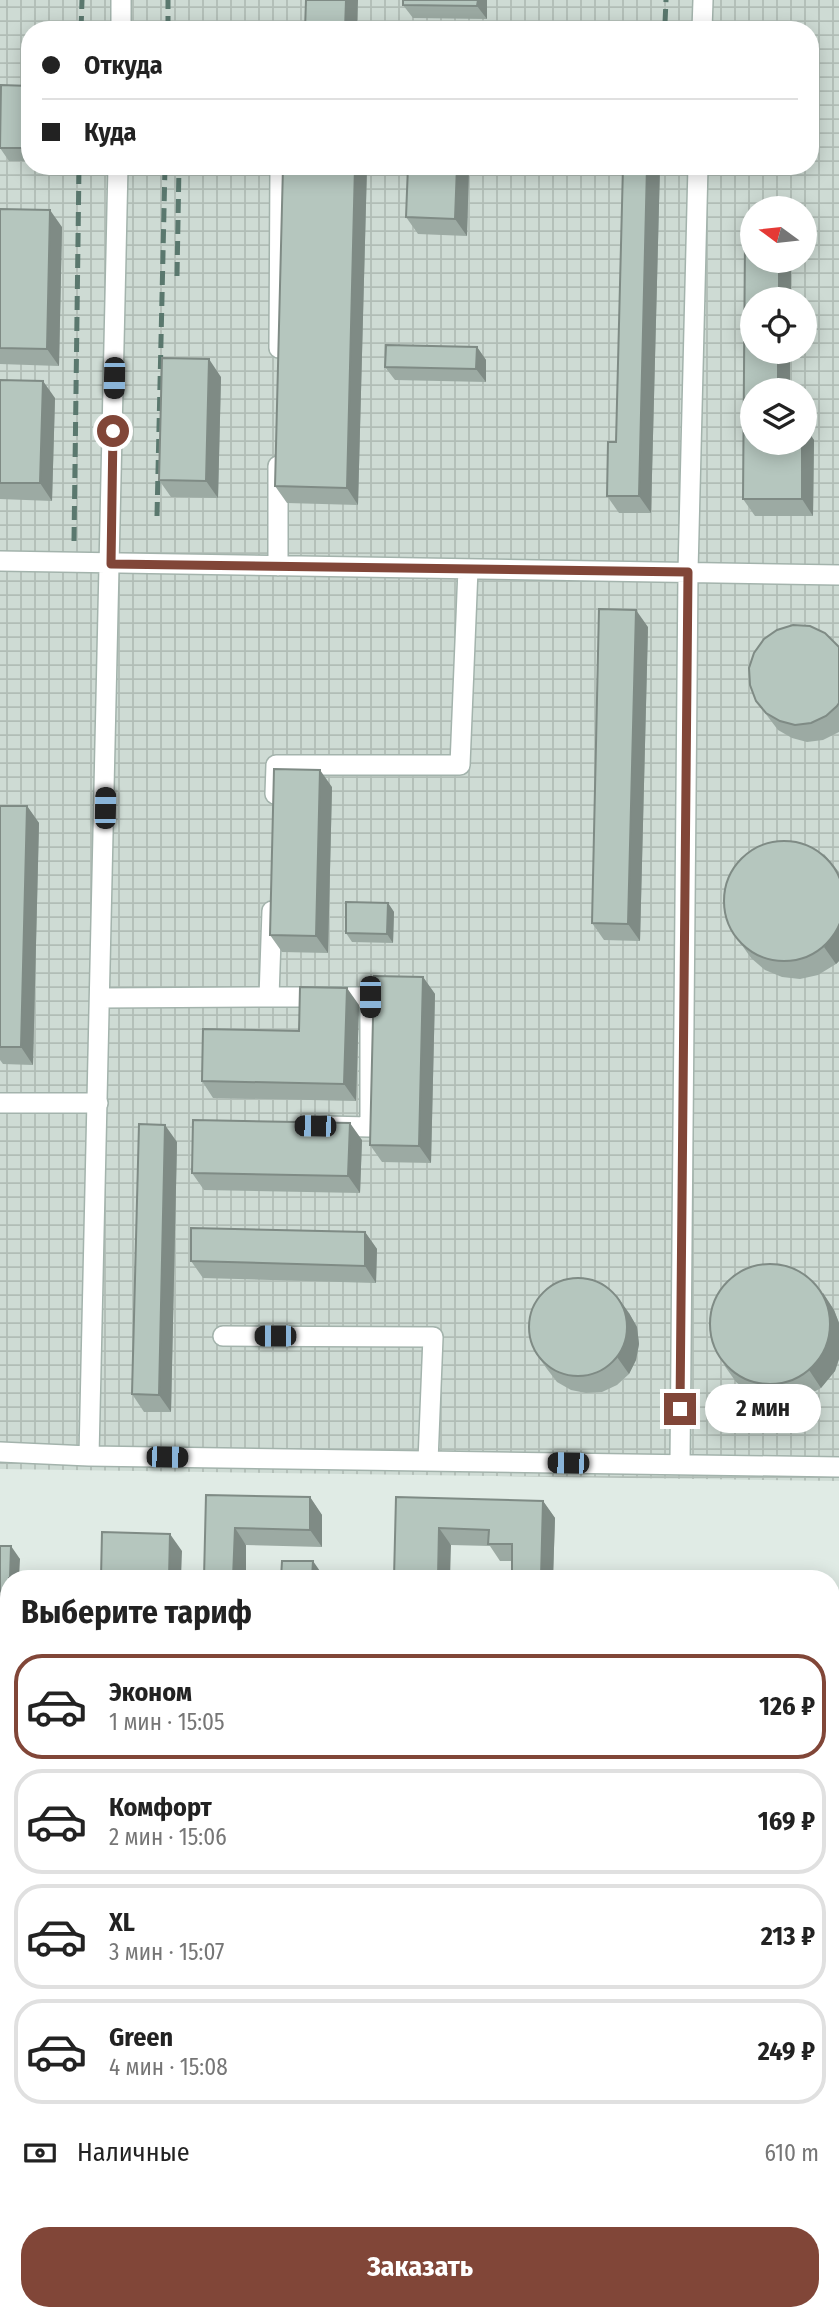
<!DOCTYPE html>
<html lang="ru">
<meta charset="utf-8">
<style>
:root{--surface:#fff;--page:#f6f6f6;--text:#222;--muted:#767676;--line:#e0e0e0;--accent:#814638}
body{margin:0;font-family:"Fira Sans Condensed",sans-serif;background:var(--page);color:var(--text);height:100vh;display:flex;flex-direction:column;font-size:26px;white-space:nowrap}
*{box-sizing:border-box;margin:0}
p{font-size:23px;color:var(--muted)}
.icon{flex:none;width:38px;height:38px;fill:none;stroke:currentColor;stroke-width:2;stroke-linecap:round;stroke-linejoin:round}
.map{position:relative;flex:1;overflow:hidden}
.sheet{position:absolute;left:0px;top:1570px;width:840px;height:751px;display:flex;flex-direction:column;background:var(--surface);border-radius:28px 28px 0 0;box-shadow:0 4px 18px #0003}
.sheet>*{flex:none}
.banner{position:absolute;left:21px;top:21px;width:798px;height:154px;border-radius:28px;box-shadow:0 4px 18px #0003;display:grid;align-content:center;height:154px;padding:0 21px;background:var(--surface)}
.needle{width:46px;rotate:285deg}
.tools{position:absolute;left:740px;top:196px;display:grid;gap:14px}
.tools a{display:grid;place-items:center;width:77px;height:77px;border-radius:50%;background:var(--surface);box-shadow:0 4px 18px #0003;font-size:35px}
.end{position:absolute;width:32px;height:32px;margin:-16px;border:9px solid #814638;background:#fff;box-shadow:0 0 0 4px #fff}
.from{border-radius:50%}
.bubble{position:absolute;height:49px;border-radius:24px;background:var(--surface);box-shadow:0 4px 18px #0003;font-size:23px;font-weight:700;line-height:49px;text-align:center}
.car{position:absolute;width:21px;height:42px;margin:-21px -10px;border-radius:9px;box-shadow:0 0 5px 2px #0007;background:linear-gradient(#222 24%,#8ab4d8 0 40%,#222 0 76%,#8ab4d8 0 86%,#222 0)}
.banner b{display:flex;align-items:center;gap:24px;height:66px;font-size:26px}
.banner b+b{border-top:2px solid var(--line)}
.banner i{width:18px;height:18px;background:var(--text)}
ul{padding:0;list-style:none}
li{display:flex;align-items:center;gap:21px;height:105px;margin:0 14px 10px;padding:0 7px;border:4px solid var(--line);border-radius:28px}
li div{flex:1}
li b{display:block;font-size:26px}
li em{font-style:normal;font-weight:700}
li.current{border-color:var(--accent)}
li>.icon{width:63px;height:63px;stroke-width:1.5}
h2{padding:0 21px;font-size:32px;line-height:84px}
.pay{display:flex;align-items:center;gap:18px;height:77px;padding:0 21px;font-size:26px}
.pay p{margin-inline-start:auto}
.action{display:flex;gap:14px;margin-top:auto;padding:14px 21px}
.action a{flex:1;height:80px;border-radius:28px;background:var(--accent);color:#fff;font-size:28px;font-weight:700;line-height:80px;text-align:center}
.map>svg:first-child{display:block}
.industrial{fill:url(#industrial-grid);fill-rule:evenodd}
.lines{fill:none;stroke-linecap:round;stroke-linejoin:round}
.minor-casing{stroke:#a3b3ac;stroke-width:22}
.minor{stroke:#fff;stroke-width:19}
.rail{stroke:#5a786e;stroke-width:5;stroke-dasharray:14 7;stroke-linecap:butt}
.wall{fill:#9caaa3}
.shaded-wall{fill:#7f8b85}
.building{fill:#b5c6be;stroke:#7f8b85;stroke-width:2}
.route{stroke:#814638;stroke-width:9}
</style>
<div class="map">
<svg width="839" height="2319" viewBox="0 0 839 2319">
<defs>
<pattern id="industrial-grid" width="8" height="8" patternUnits="userSpaceOnUse" patternTransform="scale(1.75)"><rect width="8" height="8" fill="#cedbd4"/><path d="M0 4h8M4 0v8" fill="none" stroke="#b1bdb6"/></pattern>
</defs>
<rect width="100%" height="100%" fill="#e0ebe5"/>
<path class="industrial" d="M0 0H839V1481L0 1469ZM30 30H810V166H30ZM752 208H805V261H752ZM752 299H805V352H752ZM752 390H805V443H752Z
M831 1910H839V2319H0V1919H9V2312H831Z"/>
<g class="lines">
<defs>
<path id="minor" d="M121 30V0
M702 30 703 0
M279 348 280 166
M0 561 839 575
M278 566V466
M275 794 276 765H460L468 569
M269 997H370V1127L325 1126
M100 998 269 997 272 911
M0 1103H98
M223 1336 433 1337 428 1461
M0 1452 89 1456 839 1467
M89 1456 118 166
M680 1464 688 572 698 166
M0 1863H9
M831 1877 839 1878"/>
</defs>
<use href="#minor" class="minor-casing"/>
<use href="#minor" class="minor"/>
<path class="rail" d="M665 23 666 0
M81 30 82 0
M168 30V0
M177 276 179 166
M157 516 165 166
M74 541 79 166"/>
</g>
<path class="wall" d="M403 0H487V19L413 18 403 5Z
M1 85 30 86V161H9L0 148Z
M283 166H367L358 505 287 503 275 486Z
M469 166 467 236 418 234 406 217Z
M623 166H660L651 513H619L607 496 616 442Z
M0 209 62 227 59 366 0 364Z
M752 261H791V299L752 352H790V390H752L805 443V427L814 440 813 516H755L743 499Z
M477 347 486 360V382L395 380 385 367Z
M221 377 218 498 171 497 159 480Z
M0 380 55 398 52 501 0 499Z
M648 627 640 941 604 940 592 923Z
M839 646V732L823 740 807 742 792 738 778 730 756 701Z
M332 787 328 953 282 952 270 935Z
M0 806H27L39 823 33 1065 3 1064 0 1060Z
M824 854 839 872V961L836 964 818 975 800 979 782 977 765 970 751 958 739 941Z
M388 903 394 912 393 943 352 942 346 933Z
M423 977 435 994 431 1163 382 1162 370 1145Z
M359 1005 356 1101 213 1098 202 1081 299 1031Z
M362 1140 360 1193 204 1190 192 1173Z
M177 1142 171 1412H144L132 1394Z
M365 1232 377 1249 376 1283 203 1278 191 1261Z
M823 1293 834 1310 839 1323V1359L835 1371 821 1388 803 1398 785 1402 767 1400 750 1393 736 1382 724 1365Z
M629 1313 637 1327 639 1344 636 1360 629 1374 617 1385 602 1392 586 1393 571 1390 557 1382 547 1369 535 1352Z
M206 1495 310 1497 322 1515V1547L246 1545Z
M396 1497 543 1501 555 1518 553 1578H512V1561H500L490 1546 451 1545Z
M0 1546 20 1559 9 1578V1687H0Z
M0 2233 9 2234V2293H0Z
M791 2312H818V2319H793L791 2315Z"/>
<path class="shaded-wall" d="M346 0H358L357 30H345Z
M478 0H487V19L477 6Z
M355 166H367L358 505 347 488Z
M457 166H469L467 236 455 219Z
M647 166H660L651 513 639 496Z
M50 210 62 227 59 366 47 349Z
M779 261H791V299H779Z
M477 347 486 360V382L476 369Z
M778 352H790V390H778Z
M209 359 221 377 218 498 206 481Z
M43 381 55 398 52 501 40 483Z
M805 427 814 440 813 516 802 499V443H805Z
M636 610 648 627 640 941 628 924Z
M320 770 332 787 328 953 316 936Z
M27 806 39 823 33 1065 21 1047Z
M388 903 394 912 393 943 387 934Z
M839 927V961L836 964 824 947Z
M423 977 435 994 431 1163 419 1146Z
M347 988 359 1005 356 1101 344 1084Z
M350 1123 362 1140 360 1193 348 1176Z
M165 1125 177 1142 171 1412 159 1395Z
M365 1232 377 1249 376 1283 365 1266Z
M823 1293 834 1310 839 1323V1359L835 1371 821 1388 809 1370Z
M617 1296 629 1313 637 1327 639 1344 636 1360 629 1374 617 1357Z
M310 1497 322 1515V1547L310 1530Z
M543 1501 555 1518 553 1578H541Z
M235 1528 246 1545V1578H233Z
M439 1528 451 1545 450 1578H438Z
M170 1534 182 1551 181 1578H169Z
M11 1546 20 1559 19 1578H10Z
M313 1561 322 1574V1578H312Z
M132 2312H138L142 2316 141 2319H132Z
M812 2312H818V2319H814L812 2316Z"/>
<path class="building" d="M306 0H346L345 30H305Z
M403 0H478L477 6 403 5Z
M1 85 30 86V148H0Z
M283 166H355L347 488 275 486Z
M408 166H457L455 219 406 217Z
M623 166H647L639 496H607L608 442H616Z
M0 209 50 210 47 349 0 348Z
M745 240H752V261H779V299H752V352H778V390H752V443H802V499H743Z
M386 345 477 347 476 369 385 367Z
M162 358 209 359 206 481 159 480Z
M0 380 43 381 40 483H0Z
M599 609 636 610 628 924 592 923Z
M793 625 810 626 825 633 839 647V703L837 706 826 716 811 723 795 725 780 721 766 713 756 701 750 685 749 668 754 653 764 639 777 630Z
M274 769 320 770 316 936 270 935Z
M0 806H27L21 1047H0Z
M724 901a60 60 0 1 1 120 0a60 60 0 1 1-120 0Z
M346 902 388 903 387 934 346 933Z
M374 976 423 977 419 1146 370 1145Z
M300 987 347 988 344 1084 202 1081 203 1029 299 1031Z
M193 1120 350 1123 348 1176 192 1173Z
M139 1124 165 1125 159 1395 132 1394Z
M191 1228 365 1232V1266L191 1261Z
M710 1324a60 60 0 1 1 120 0a60 60 0 1 1-120 0Z
M529 1327a49 49 0 1 1 98 0a49 49 0 1 1-98 0Z
M206 1495 310 1497V1530L235 1528 233 1578H204Z
M396 1497 543 1501 541 1578H512V1544H488L489 1530 439 1528 438 1578H394Z
M102 1532 170 1534 169 1578H101Z
M0 1546H11L10 1578H9L8 1674H0Z
M282 1561H313L312 1578H281Z
M0 2233 9 2234V2281L0 2280Z
M61 2312H132V2319H60Z
M791 2312H812V2316L791 2315Z"/>
<g class="lines">
<path class="route" d="M113 431 111 564 688 572 680 1409"/>
</g>
</svg>
<div class="tools">
<a><svg class="needle" viewBox="-14 -14 28 28"><path d="M0-13l5 13h-10z" fill="#e53935"/><path d="M0 13l5-13h-10z" fill="#767676"/></svg></a>
<a><svg class="icon" aria-label="locate" viewBox="0 0 24 24"><circle cx="12" cy="12" r="6"/><path d="M12 2v4M12 18v4M2 12h4M18 12h4"/></svg></a>
<a><svg class="icon" aria-label="layers" viewBox="0 0 24 24"><path d="M12 4l9 5-9 5-9-5zM3 14l9 5 9-5"/></svg></a>
</div>
<i class="end from" style="left:113px;top:431px"></i>
<i class="end" style="left:680px;top:1409px"></i>
<div class="bubble" style="left:705px;top:1384px;width:116px">2 мин</div>
<i class="car" style="left:114px;top:378px;rotate:181deg"></i>
<i class="car" style="left:105px;top:808px;rotate:1deg"></i>
<i class="car" style="left:370px;top:997px;rotate:180deg"></i>
<i class="car" style="left:315px;top:1126px;rotate:271deg"></i>
<i class="car" style="left:275px;top:1336px;rotate:270deg"></i>
<i class="car" style="left:167px;top:1457px;rotate:91deg"></i>
<i class="car" style="left:568px;top:1463px;rotate:271deg"></i>
<div class="banner">
<b><i class="from"></i>Откуда</b>
<b><i></i>Куда</b>
</div>
<section class="sheet">
<h2>Выберите тариф</h2>
<ul>
<li class="current"><svg class="icon" aria-label="car" viewBox="0 0 24 24"><path d="M5 17H2v-5l4-1 3-4h7l3 4 3 1v5h-3M9 17h6M6 11h13"/><circle cx="7" cy="17" r="2"/><circle cx="17" cy="17" r="2"/></svg><div><b>Эконом</b><p>1 мин · 15:05</p></div><em>126 ₽</em></li>
<li><svg class="icon" aria-label="car" viewBox="0 0 24 24"><path d="M5 17H2v-5l4-1 3-4h7l3 4 3 1v5h-3M9 17h6M6 11h13"/><circle cx="7" cy="17" r="2"/><circle cx="17" cy="17" r="2"/></svg><div><b>Комфорт</b><p>2 мин · 15:06</p></div><em>169 ₽</em></li>
<li><svg class="icon" aria-label="car" viewBox="0 0 24 24"><path d="M5 17H2v-5l4-1 3-4h7l3 4 3 1v5h-3M9 17h6M6 11h13"/><circle cx="7" cy="17" r="2"/><circle cx="17" cy="17" r="2"/></svg><div><b>XL</b><p>3 мин · 15:07</p></div><em>213 ₽</em></li>
<li><svg class="icon" aria-label="car" viewBox="0 0 24 24"><path d="M5 17H2v-5l4-1 3-4h7l3 4 3 1v5h-3M9 17h6M6 11h13"/><circle cx="7" cy="17" r="2"/><circle cx="17" cy="17" r="2"/></svg><div><b>Green</b><p>4 мин · 15:08</p></div><em>249 ₽</em></li>
</ul>
<div class="pay"><svg class="icon" aria-label="cash" viewBox="0 0 24 24"><path d="M3 7h18v10H3z"/><circle cx="12" cy="12" r="2"/></svg>Наличные<p>610 m</p></div>
<div class="action"><a>Заказать</a></div>
</section>
</div>
